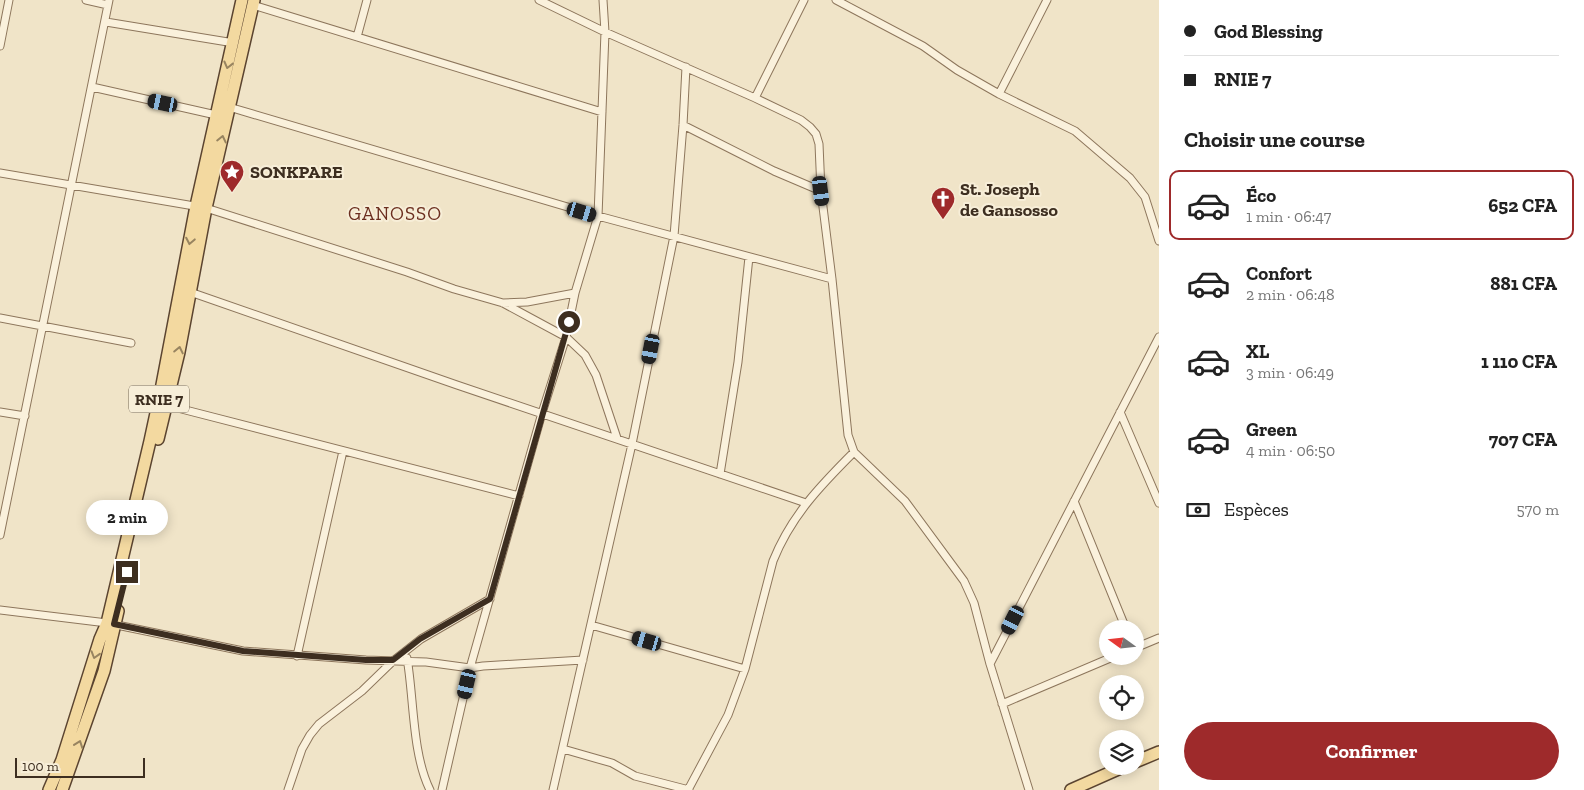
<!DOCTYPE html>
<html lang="fr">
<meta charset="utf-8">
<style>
:root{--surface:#fff;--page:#f2f2f2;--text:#222;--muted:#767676;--line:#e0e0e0;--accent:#9e2a2b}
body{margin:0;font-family:"Zilla Slab",serif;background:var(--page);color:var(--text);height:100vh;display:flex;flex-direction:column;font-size:19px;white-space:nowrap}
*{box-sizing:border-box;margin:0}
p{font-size:16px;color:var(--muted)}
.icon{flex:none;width:28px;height:28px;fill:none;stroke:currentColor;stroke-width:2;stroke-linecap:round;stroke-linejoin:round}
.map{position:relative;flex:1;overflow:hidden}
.drawer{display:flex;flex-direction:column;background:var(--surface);width:425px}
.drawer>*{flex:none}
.guide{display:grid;align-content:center;height:110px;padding:0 25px;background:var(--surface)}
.needle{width:32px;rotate:285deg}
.tools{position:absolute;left:1099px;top:620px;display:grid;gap:10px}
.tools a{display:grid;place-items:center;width:45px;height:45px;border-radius:50%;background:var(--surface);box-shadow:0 2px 12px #0003;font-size:25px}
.scale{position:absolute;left:15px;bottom:12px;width:130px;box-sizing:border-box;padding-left:5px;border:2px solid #3d2e20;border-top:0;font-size:14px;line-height:18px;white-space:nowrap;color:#3d2e20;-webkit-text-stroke:4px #f7eed8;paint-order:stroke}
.end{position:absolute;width:22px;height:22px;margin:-11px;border:6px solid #3d2e20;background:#fff;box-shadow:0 0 0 2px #fff}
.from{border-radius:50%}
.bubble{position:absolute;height:35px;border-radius:18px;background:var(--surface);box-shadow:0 2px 12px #0003;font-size:16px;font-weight:800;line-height:35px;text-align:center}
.car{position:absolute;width:15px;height:30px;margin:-15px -8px;border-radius:6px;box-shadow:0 0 4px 1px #0007;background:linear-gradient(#222 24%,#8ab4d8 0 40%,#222 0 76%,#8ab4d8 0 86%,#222 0)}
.guide b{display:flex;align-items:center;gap:18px;height:48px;font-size:19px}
.guide b+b{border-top:1px solid var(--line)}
.guide i{width:12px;height:12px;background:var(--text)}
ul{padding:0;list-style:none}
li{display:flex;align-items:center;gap:15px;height:70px;margin:0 10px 8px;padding:0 15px;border:2px solid transparent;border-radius:10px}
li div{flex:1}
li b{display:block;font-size:19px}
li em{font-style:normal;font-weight:800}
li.on{border-color:var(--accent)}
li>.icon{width:45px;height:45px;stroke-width:1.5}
h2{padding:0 25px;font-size:22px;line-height:60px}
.pay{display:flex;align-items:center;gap:12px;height:55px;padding:0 25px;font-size:19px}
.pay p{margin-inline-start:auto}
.action{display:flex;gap:10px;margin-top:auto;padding:10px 25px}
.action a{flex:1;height:58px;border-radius:30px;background:var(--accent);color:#fff;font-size:20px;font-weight:800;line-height:58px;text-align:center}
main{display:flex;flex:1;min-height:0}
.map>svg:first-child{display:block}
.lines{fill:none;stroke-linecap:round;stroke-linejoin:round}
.minor-casing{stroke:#8d765c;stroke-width:9}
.primary-casing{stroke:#5b4430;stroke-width:14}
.minor{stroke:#faf1dc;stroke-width:7}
.primary{stroke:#f3d9a0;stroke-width:11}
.oneway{stroke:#988460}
.route{stroke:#3d2e20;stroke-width:6}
.labels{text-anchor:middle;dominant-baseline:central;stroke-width:4;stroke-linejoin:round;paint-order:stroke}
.shield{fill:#f7eed8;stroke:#756857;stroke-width:1}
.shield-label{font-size:16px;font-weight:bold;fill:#3d2e20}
.poi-label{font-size:18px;font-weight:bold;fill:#3d2e20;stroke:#f7eed8;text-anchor:start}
.neighbourhood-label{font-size:19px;letter-spacing:1px;fill:#6b2e1e;stroke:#f7eed8}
</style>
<main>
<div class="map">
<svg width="1159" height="790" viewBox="0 0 1159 790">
<rect width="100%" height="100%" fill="#f0e4c8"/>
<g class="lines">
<defs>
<path id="minor" d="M86 0 108 5
M539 0 605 32 755 98 801 120 810 127 816 134 819 144 821 191 832 279 848 435 854 452 905 501 964 581 974 603 990 664 1029 790
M836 0 923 46 957 70 999 94 1075 131 1130 178 1145 197 1159 241
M253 5 602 112
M106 22 234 43
M357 37 367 0
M0 46 9 0
M92 87 216 115
M999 94 1047 0
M755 98 804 0
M229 107 598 216 832 279
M683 125 774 171 821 191
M0 173 206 208 407 272 454 289 503 303 566 337 585 355 596 375 617 438
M190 292 457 385 806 503
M503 303 527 302 575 293
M0 318 131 343
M166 405 519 496
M0 412 25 416
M1120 412 1159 503
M720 474 738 362 749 257
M1074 501 1126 629
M0 535 109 0
M0 610 107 623 243 651 366 660 426 662 470 668 483 666 583 660
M591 625 745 669
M1135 648 1159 638
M297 656 343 451
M407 658C414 698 412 754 430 790
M990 664 1159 337
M1002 704 1115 656
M563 749 612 763 635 776 689 790
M288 790 302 749 310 735 319 724 362 691 393 661 421 639 490 599
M442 790 470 668 542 413 566 337 575 293 598 216 605 32 603 0
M553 790 632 444 674 236 683 125 686 67
M688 790 728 715 745 669 773 561C791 516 820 486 854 452"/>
<path id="primary" d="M158 439 179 352 206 208 254 0
M1135 762 1159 752
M49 790 62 760 100 639 107 623 150 441 161 390 196 206 242 0
M62 790 104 671 118 611
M1071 790 1125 766"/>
</defs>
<use href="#minor" class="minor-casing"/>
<use href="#primary" class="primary-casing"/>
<use href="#minor" class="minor"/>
<use href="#primary" class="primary"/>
</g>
<defs><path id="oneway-chevron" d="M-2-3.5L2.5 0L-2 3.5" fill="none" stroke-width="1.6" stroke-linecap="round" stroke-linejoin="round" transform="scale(1.25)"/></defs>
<g class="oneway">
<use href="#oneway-chevron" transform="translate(228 65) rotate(104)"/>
<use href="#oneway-chevron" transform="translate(222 139) rotate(-77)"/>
<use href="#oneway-chevron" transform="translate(190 241) rotate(101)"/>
<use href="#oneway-chevron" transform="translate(179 350) rotate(-78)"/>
<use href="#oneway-chevron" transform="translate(95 655) rotate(107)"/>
<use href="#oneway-chevron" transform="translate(79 744) rotate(-70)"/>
</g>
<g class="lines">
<path class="route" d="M127 572 114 624 243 651 366 660H393L420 639 490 599 569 322"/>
</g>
<defs>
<symbol id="sight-pin" viewBox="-11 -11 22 30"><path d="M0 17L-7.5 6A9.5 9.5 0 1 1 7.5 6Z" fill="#9e2a2b" stroke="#f7eed8"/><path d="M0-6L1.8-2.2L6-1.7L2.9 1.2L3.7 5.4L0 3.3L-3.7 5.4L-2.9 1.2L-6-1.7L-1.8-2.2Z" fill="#fff"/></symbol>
<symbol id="church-pin" viewBox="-11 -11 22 30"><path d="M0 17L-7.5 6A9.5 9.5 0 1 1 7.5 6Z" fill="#9e2a2b" stroke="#f7eed8"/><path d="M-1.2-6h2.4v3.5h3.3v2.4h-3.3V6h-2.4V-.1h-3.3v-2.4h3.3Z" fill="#fff"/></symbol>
</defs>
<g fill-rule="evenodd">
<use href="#sight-pin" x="218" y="158" width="28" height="38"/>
<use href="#church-pin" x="929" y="185" width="28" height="38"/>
</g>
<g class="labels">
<rect class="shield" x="129" y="385.5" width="60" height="27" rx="4"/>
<g class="shield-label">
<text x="159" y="399">RNIE 7</text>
</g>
<g class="poi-label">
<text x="250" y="172">SONKPARE</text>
<text x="960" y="189">St. Joseph<tspan x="960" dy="21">de Gansosso</tspan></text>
</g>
<g class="neighbourhood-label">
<text x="395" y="213">GANOSSO</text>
</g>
</g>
</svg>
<div class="tools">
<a><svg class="needle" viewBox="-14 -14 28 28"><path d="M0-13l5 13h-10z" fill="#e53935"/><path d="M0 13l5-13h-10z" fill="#767676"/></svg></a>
<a><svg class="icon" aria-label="locate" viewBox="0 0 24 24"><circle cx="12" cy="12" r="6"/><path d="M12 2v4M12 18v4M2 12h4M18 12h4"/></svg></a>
<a><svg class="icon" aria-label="layers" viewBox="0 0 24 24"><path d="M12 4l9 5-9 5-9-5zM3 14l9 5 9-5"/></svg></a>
</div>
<div class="scale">100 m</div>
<i class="end from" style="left:569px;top:322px"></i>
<i class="end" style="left:127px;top:572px"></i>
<div class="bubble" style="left:86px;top:500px;width:82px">2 min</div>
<i class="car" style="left:163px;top:103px;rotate:282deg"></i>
<i class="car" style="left:821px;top:191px;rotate:173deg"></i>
<i class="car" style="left:582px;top:212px;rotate:107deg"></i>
<i class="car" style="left:651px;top:349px;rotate:191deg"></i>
<i class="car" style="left:1013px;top:620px;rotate:207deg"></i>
<i class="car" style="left:647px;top:641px;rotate:286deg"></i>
<i class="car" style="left:467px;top:684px;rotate:193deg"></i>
</div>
<section class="drawer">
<div class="guide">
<b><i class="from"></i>God Blessing</b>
<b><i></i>RNIE 7</b>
</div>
<h2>Choisir une course</h2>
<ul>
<li class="on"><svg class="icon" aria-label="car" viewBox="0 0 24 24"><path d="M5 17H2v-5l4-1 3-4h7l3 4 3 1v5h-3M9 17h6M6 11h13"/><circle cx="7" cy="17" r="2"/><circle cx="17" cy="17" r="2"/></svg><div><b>Éco</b><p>1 min · 06:47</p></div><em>652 CFA</em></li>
<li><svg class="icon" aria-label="car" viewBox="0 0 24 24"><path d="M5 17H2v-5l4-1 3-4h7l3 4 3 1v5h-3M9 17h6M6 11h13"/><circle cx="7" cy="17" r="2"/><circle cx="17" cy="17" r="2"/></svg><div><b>Confort</b><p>2 min · 06:48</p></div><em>881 CFA</em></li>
<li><svg class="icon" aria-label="car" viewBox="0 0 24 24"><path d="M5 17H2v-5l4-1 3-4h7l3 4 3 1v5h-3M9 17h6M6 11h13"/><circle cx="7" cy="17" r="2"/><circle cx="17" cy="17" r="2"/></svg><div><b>XL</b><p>3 min · 06:49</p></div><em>1 110 CFA</em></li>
<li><svg class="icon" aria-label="car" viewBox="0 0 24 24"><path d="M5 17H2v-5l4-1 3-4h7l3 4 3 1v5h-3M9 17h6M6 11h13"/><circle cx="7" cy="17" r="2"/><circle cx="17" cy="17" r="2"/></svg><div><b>Green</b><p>4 min · 06:50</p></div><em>707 CFA</em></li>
</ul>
<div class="pay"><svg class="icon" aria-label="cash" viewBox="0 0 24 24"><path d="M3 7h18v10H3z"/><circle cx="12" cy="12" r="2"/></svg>Espèces<p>570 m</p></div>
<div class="action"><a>Confirmer</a></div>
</section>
</main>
